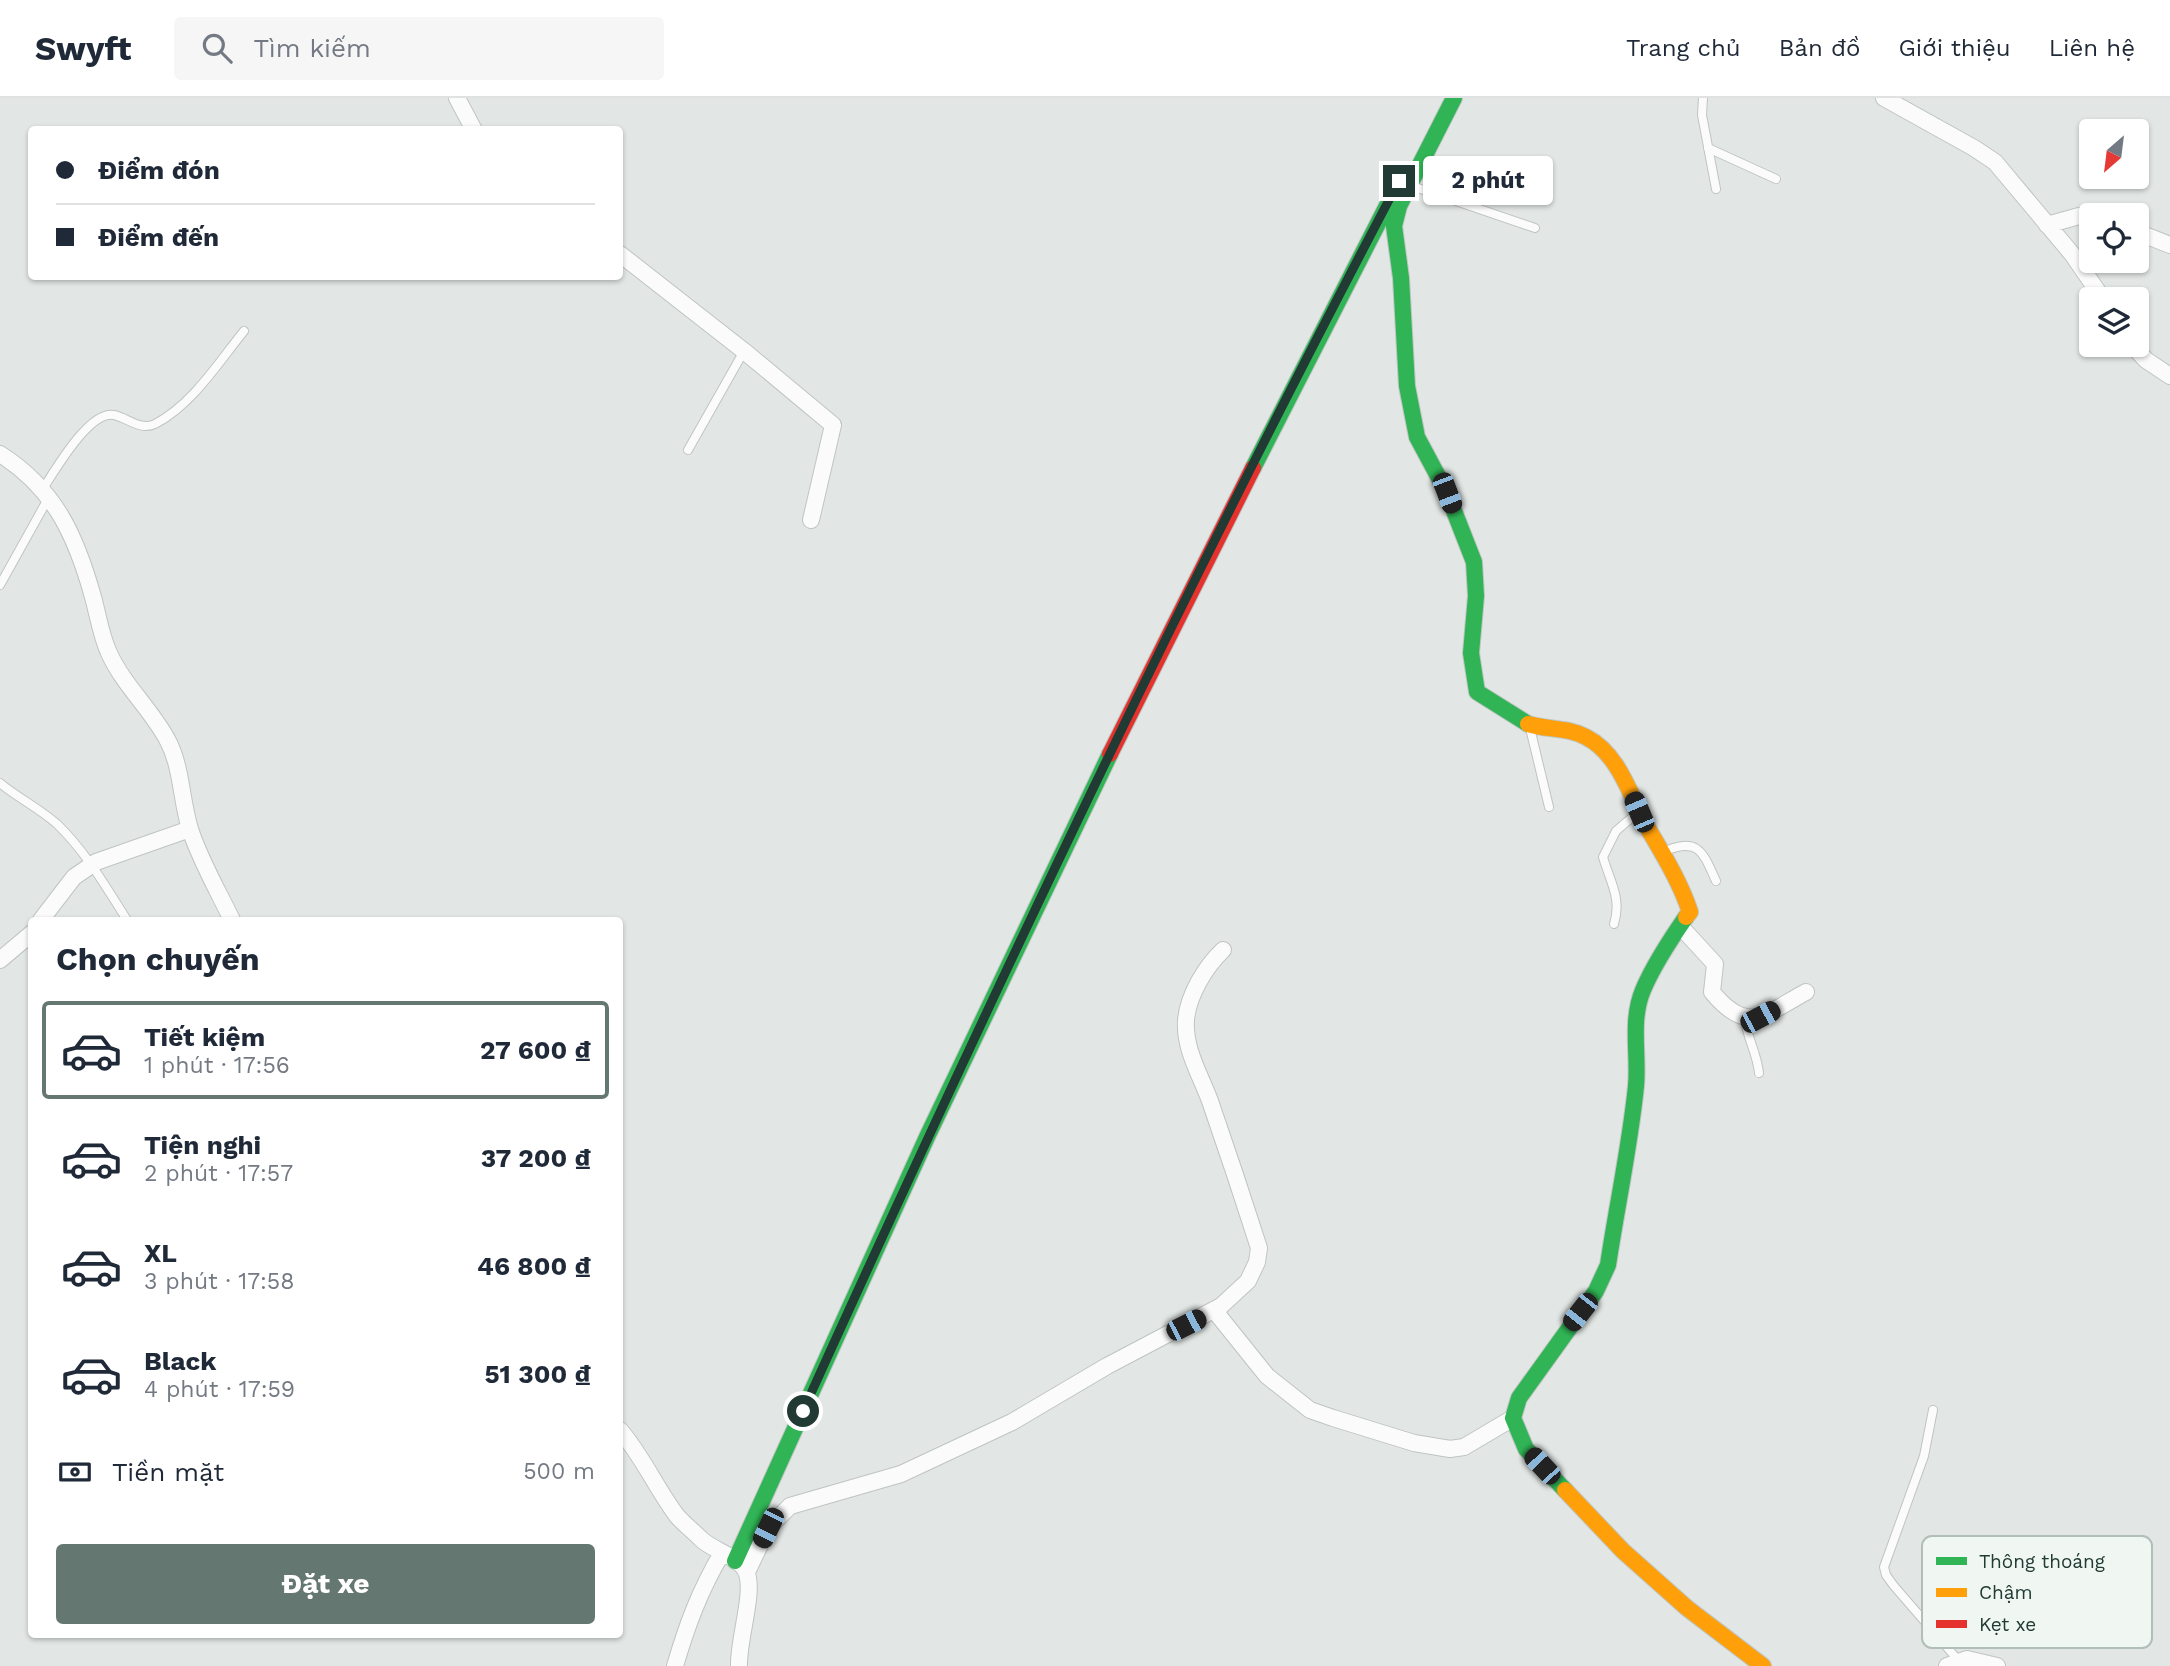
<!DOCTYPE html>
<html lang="vi">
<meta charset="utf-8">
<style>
:root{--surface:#fff;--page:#f6f6f7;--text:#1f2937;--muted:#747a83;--line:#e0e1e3;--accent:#657771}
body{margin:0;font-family:"Work Sans",sans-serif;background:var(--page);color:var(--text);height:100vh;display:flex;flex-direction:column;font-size:26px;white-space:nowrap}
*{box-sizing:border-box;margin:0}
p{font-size:23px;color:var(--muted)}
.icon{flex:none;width:38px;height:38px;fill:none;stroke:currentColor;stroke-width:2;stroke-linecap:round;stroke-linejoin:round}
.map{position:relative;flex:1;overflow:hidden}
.panel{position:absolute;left:28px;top:819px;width:595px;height:721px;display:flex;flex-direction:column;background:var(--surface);border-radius:7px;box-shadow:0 2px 5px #0004}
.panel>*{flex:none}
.hud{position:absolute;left:28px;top:28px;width:595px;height:154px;border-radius:7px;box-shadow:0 2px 5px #0004;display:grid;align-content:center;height:154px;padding:0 28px;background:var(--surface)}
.needle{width:46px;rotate:208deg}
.buttons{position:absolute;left:2079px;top:21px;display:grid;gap:14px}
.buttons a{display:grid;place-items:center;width:70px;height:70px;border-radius:7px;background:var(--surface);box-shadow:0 2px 5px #0004;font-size:35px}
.end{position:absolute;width:32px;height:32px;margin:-16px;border:9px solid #213a33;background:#fff;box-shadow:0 0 0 4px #fff}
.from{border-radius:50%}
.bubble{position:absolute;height:49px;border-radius:7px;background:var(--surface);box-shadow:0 2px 5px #0004;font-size:23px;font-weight:700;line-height:49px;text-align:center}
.car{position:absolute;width:21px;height:42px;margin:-21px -10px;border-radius:9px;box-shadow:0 0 5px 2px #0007;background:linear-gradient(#222 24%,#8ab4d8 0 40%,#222 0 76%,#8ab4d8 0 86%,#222 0)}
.hud b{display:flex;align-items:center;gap:24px;height:66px;font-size:26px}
.hud b+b{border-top:2px solid var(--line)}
.hud i{width:18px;height:18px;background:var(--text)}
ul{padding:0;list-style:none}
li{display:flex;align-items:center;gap:21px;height:98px;margin:0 14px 10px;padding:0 14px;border:4px solid transparent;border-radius:7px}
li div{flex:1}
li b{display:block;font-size:26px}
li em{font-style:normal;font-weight:700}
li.current{border-color:var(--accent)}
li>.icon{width:63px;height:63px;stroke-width:1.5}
h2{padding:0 28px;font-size:32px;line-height:84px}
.pay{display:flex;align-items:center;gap:18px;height:77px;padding:0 28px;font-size:26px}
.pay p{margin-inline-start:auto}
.button{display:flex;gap:14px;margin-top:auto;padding:14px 28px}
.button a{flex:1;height:80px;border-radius:7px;background:var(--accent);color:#fff;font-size:28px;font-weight:700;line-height:80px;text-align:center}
header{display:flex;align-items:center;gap:42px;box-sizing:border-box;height:98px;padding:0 35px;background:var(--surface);border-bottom:2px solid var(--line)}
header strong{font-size:33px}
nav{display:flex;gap:38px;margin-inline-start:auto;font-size:24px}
.search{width:490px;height:63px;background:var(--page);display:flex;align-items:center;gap:18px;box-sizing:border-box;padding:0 24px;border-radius:7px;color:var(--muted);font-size:26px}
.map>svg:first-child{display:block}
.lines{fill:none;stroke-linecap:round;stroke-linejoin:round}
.lane-casing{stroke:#bfc4c2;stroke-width:10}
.street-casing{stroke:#bfc4c2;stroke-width:18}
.fast-casing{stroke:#bec5c2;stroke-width:18}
.slow-casing{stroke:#bec5c2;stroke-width:18}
.jam-casing{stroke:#bec5c2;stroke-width:18}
.lane{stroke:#fbfbfb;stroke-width:8}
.street{stroke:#fbfbfb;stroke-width:16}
.fast{stroke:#30b455;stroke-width:16}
.slow{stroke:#ff9f0a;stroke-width:16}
.jam{stroke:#e5322d;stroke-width:16}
.route{stroke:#213a33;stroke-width:9}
.key{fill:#f0f7f3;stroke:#b2beb9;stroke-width:2}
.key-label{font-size:19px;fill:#213a33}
</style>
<header>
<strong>Swyft</strong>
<div class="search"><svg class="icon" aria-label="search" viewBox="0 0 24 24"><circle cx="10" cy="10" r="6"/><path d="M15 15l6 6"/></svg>Tìm kiếm</div>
<nav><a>Trang chủ</a><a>Bản đồ</a><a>Giới thiệu</a><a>Liên hệ</a></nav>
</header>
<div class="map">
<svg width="2170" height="1568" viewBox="0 0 2170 1568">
<rect width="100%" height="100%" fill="#e2e7e5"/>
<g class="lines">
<defs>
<path id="lane" d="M1703 0 1702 17 1716 91
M1708 50 1776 81
M1412 88 1535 130
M688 352 744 253
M42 392C55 373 89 312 114 317 128 320 140 333 155 326 192 307 218 265 244 233
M0 487 49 399
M1530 630 1549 709
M0 685C18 700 39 710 57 726 86 754 106 789 127 822
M1662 754C1698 739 1702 752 1716 783
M1614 826C1622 800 1610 784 1603 759L1616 733 1637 715
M1745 921C1747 940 1757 955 1759 975
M1933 1312 1924 1358 1884 1469 1886 1477 1894 1488 1958 1562"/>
<path id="street" d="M457 0 474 32
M1884 0 1974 50 1995 64 2072 156 2103 201
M2047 127 2079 118H2091
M2137 134 2170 147
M620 156 744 253 833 327 811 422
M2132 247 2146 262 2170 278
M0 356C55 391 76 438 93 499 98 517 101 538 109 555 124 588 152 612 168 643 182 670 181 702 190 731 200 762 218 793 232 822
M41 822 74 779 96 764 190 731
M1681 829 1715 866 1712 894C1748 938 1765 916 1806 894
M0 862 32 835
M1214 1212 1267 1278 1310 1312 1333 1320 1414 1345 1450 1351 1464 1349 1513 1320
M620 1332C643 1359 656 1390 677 1418 684 1426 693 1433 701 1441 713 1453 742 1459 747 1476 754 1496 738 1543 739 1568
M747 1474 768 1430 790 1408 901 1376 1012 1324 1107 1268 1221 1208 1248 1183 1257 1164 1259 1150C1243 1100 1227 1052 1210 1003 1200 976 1184 951 1186 922 1188 897 1206 868 1223 852
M675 1568C687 1527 700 1492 722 1455
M1947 1568 1967 1561 1997 1568"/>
<path id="fast" d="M1454 0 1399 108 1394 128 1401 180 1407 288 1417 339 1447 395 1474 464 1476 498 1471 555 1477 594 1528 626
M1253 370 1394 94
M1565 1392 1526 1351 1513 1320 1519 1300 1596 1193 1608 1167C1617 1107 1630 1048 1636 988 1639 956 1630 923 1643 892 1654 866 1670 842 1686 819
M735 1463 927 1039 1110 656"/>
<path id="slow" d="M1528 626C1547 632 1568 629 1586 639 1619 656 1630 697 1646 727 1662 755 1680 783 1690 814L1686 819
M1565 1392 1623 1453 1687 1510 1763 1568"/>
<path id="jam" d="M1110 656 1253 370"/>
</defs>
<use href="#lane" class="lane-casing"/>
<use href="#street" class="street-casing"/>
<use href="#fast" class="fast-casing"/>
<use href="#slow" class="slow-casing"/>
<use href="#jam" class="jam-casing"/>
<use href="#lane" class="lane"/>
<use href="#street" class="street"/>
<use href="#fast" class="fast"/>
<use href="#slow" class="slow"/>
<use href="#jam" class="jam"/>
</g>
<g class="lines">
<path class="route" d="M803 1313C991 898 1186 486 1399 83"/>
</g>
<rect x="1922" y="1438" width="230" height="112" rx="10" class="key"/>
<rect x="1936" y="1459" width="31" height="8" fill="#30b455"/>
<rect x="1936" y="1490" width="31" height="9" fill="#ff9f0a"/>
<rect x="1936" y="1522" width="31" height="8" fill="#e5322d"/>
<g class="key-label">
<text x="1979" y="1470">Thông thoáng</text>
<text x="1979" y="1501">Chậm</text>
<text x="1979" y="1533">Kẹt xe</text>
</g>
</svg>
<div class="buttons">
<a><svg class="needle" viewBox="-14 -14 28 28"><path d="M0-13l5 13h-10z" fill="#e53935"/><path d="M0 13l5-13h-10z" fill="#747a83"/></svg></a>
<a><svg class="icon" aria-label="locate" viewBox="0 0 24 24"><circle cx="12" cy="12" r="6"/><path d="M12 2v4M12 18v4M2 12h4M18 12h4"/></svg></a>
<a><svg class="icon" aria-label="layers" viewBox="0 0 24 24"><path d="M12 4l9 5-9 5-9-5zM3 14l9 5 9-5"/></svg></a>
</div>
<i class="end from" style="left:803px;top:1313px"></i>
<i class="end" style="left:1399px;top:83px"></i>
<div class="bubble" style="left:1423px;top:58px;width:130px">2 phút</div>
<i class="car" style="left:1447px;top:395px;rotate:159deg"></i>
<i class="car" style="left:1639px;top:714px;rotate:337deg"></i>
<i class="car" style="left:1760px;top:919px;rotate:62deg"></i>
<i class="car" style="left:1580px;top:1214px;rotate:218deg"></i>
<i class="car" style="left:1186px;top:1227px;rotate:63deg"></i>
<i class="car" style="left:1542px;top:1368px;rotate:317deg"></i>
<i class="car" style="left:768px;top:1430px;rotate:206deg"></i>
<div class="hud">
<b><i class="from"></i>Điểm đón</b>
<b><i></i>Điểm đến</b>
</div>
<section class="panel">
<h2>Chọn chuyến</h2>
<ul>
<li class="current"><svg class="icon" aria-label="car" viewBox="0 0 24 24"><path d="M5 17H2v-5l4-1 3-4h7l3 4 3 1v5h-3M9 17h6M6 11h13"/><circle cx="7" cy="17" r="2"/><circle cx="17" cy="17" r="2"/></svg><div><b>Tiết kiệm</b><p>1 phút · 17:56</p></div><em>27 600 ₫</em></li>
<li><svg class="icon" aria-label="car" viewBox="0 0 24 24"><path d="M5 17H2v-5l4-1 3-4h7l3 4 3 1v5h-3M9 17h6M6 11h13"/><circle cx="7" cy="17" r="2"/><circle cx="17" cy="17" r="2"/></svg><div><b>Tiện nghi</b><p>2 phút · 17:57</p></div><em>37 200 ₫</em></li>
<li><svg class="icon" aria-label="car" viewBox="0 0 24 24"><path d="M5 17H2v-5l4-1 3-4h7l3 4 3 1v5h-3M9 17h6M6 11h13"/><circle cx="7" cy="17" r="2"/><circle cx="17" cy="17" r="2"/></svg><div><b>XL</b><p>3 phút · 17:58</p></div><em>46 800 ₫</em></li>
<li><svg class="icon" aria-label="car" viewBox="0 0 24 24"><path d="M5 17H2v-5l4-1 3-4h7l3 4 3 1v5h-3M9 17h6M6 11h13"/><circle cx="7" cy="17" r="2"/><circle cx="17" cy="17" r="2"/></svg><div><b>Black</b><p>4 phút · 17:59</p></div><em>51 300 ₫</em></li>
</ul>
<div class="pay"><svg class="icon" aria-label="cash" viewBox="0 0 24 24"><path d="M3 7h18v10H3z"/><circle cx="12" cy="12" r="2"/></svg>Tiền mặt<p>500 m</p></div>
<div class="button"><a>Đặt xe</a></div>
</section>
</div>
